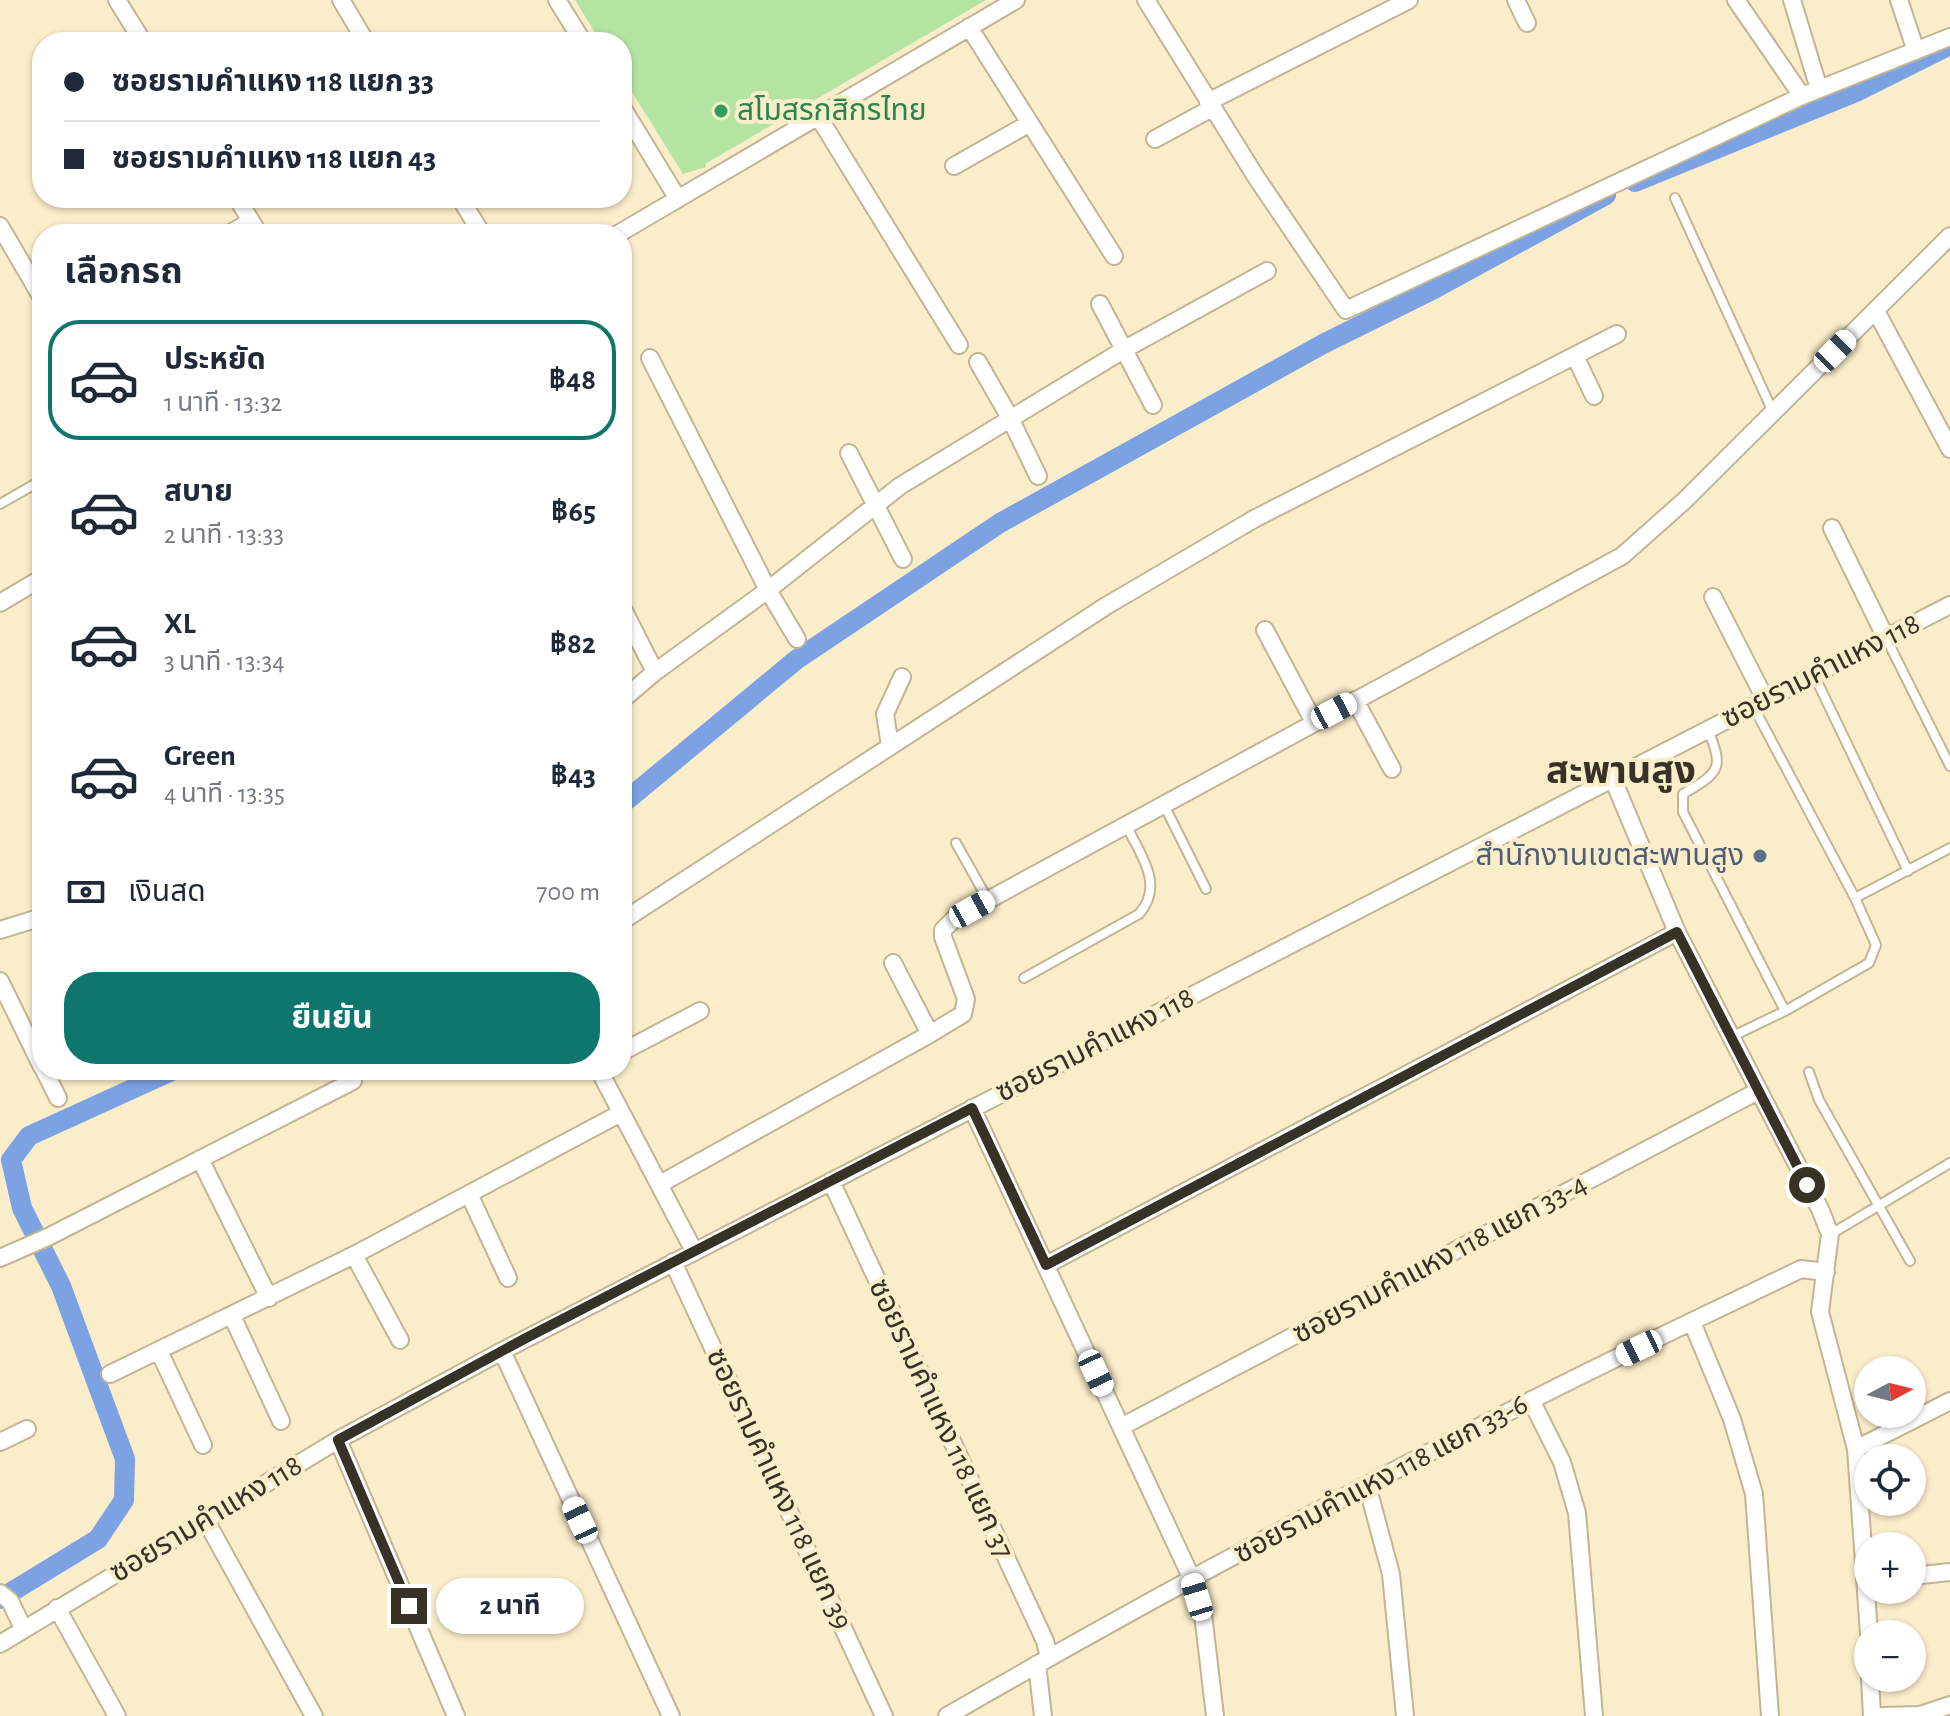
<!DOCTYPE html>
<html lang="th">
<meta charset="utf-8">
<style>
:root{--surface:#fff;--page:#f6f6f7;--text:#1f2937;--muted:#747a83;--line:#e0e1e3;--accent:#0f766e}
body{margin:0;font-family:"Alegreya Sans","Noto Sans Thai",sans-serif;background:var(--page);color:var(--text);height:100vh;display:flex;flex-direction:column;font-size:30px;white-space:nowrap}
*{box-sizing:border-box;margin:0}
p{font-size:26px;color:var(--muted)}
.icon{flex:none;width:44px;height:44px;fill:none;stroke:currentColor;stroke-width:2;stroke-linecap:round;stroke-linejoin:round}
.map{position:relative;flex:1;overflow:hidden}
.panel{position:absolute;left:32px;top:224px;width:600px;height:856px;display:flex;flex-direction:column;background:var(--surface);border-radius:32px;box-shadow:0 2px 6px #0004}
.panel>*{flex:none}
.guide{position:absolute;left:32px;top:32px;width:600px;height:176px;border-radius:32px;box-shadow:0 2px 6px #0004;display:grid;align-content:center;height:176px;padding:0 32px;background:var(--surface)}
.needle{width:52px;rotate:83deg}
.buttons{position:absolute;left:1854px;top:1356px;display:grid;gap:16px}
.buttons a{display:grid;place-items:center;width:72px;height:72px;border-radius:50%;background:var(--surface);box-shadow:0 2px 6px #0004;font-size:40px}
.end{position:absolute;width:36px;height:36px;margin:-18px;border:10px solid #373225;background:#fff;box-shadow:0 0 0 4px #fff}
.from{border-radius:50%}
.bubble{position:absolute;height:56px;border-radius:28px;background:var(--surface);box-shadow:0 2px 6px #0004;font-size:26px;font-weight:700;line-height:56px;text-align:center}
.car{position:absolute;width:24px;height:48px;margin:-24px -12px;border-radius:10px;box-shadow:0 0 6px 2px #0007;background:linear-gradient(#fff 24%,#345 0 40%,#fff 0 76%,#345 0 86%,#fff 0)}
.guide b{display:flex;align-items:center;gap:28px;height:76px;font-size:30px}
.guide b+b{border-top:2px solid var(--line)}
.guide i{width:20px;height:20px;background:var(--text)}
ul{padding:0;list-style:none}
li{display:flex;align-items:center;gap:24px;height:120px;margin:0 16px 12px;padding:0 16px;border:4px solid transparent;border-radius:32px}
li div{flex:1}
li b{display:block;font-size:30px}
li em{font-style:normal;font-weight:700}
li.current{border-color:var(--accent)}
li>.icon{width:72px;height:72px;stroke-width:1.5}
h2{padding:0 32px;font-size:36px;line-height:96px}
.pay{display:flex;align-items:center;gap:20px;height:88px;padding:0 32px;font-size:30px}
.pay p{margin-inline-start:auto}
.primary-button{display:flex;gap:16px;margin-top:auto;padding:16px 32px}
.primary-button a{flex:1;height:92px;border-radius:32px;background:var(--accent);color:#fff;font-size:32px;font-weight:700;line-height:92px;text-align:center}
.map>svg:first-child{display:block}
.green{fill:#b3e4a1}
.lines{fill:none;stroke-linecap:round;stroke-linejoin:round}
.canal{stroke:#7ca2e4;stroke-width:20}
.lane-casing{stroke:#c2b594;stroke-width:12}
.street-casing{stroke:#c2b594;stroke-width:20}
.lane{stroke:#fff;stroke-width:8}
.street{stroke:#fff;stroke-width:16}
.route{stroke:#373225;stroke-width:10}
.leisure-dot{fill:#2e9e5b;stroke:#faedca;stroke-width:3}
.service-dot{fill:#5c6f8a;stroke:#faedca;stroke-width:3}
.labels{text-anchor:middle;dominant-baseline:central;stroke-width:8;stroke-linejoin:round;paint-order:stroke}
.leisure-label{font-size:30px;fill:#27864d;stroke:#faedca;text-anchor:start}
.street-label{font-size:30px;fill:#373225;stroke:#faedca}
.service-label{font-size:30px;fill:#4e5e75;stroke:#faedca;text-anchor:end}
.district-label{font-size:38px;font-weight:bold;fill:#373225;stroke:#faedca}
</style>
<div class="map">
<svg width="1950" height="1716" viewBox="0 0 1950 1716">
<rect width="100%" height="100%" fill="#faedca"/>
<path class="green" d="M575 0H986L705 164 706 167 683 174 622 76V42H601Z"/>
<g class="lines">
<path class="canal" d="M1635 182 1856 92 1950 45
M622 804 796 660 1000 523 1323 344 1434 289 1606 195
M0 1599 98 1539 124 1500 125 1459 61 1286 22 1208 11 1160 29 1136 174 1070"/>
<defs>
<path id="lane" d="M1675 198 1773 412
M0 504 42 480
M1886 638 1950 766
M1814 675 1908 871
M1708 730C1724 769 1720 772 1683 794V812L1785 1011
M1164 805 1206 889
M956 843 988 900
M1855 898 1950 848
M1024 978 1139 914C1165 885 1140 854 1126 825
M1731 1037 1785 1011 1869 963 1876 945 1855 898 1753 706
M1809 1072 1819 1100 1910 1261
M1831 1234 1950 1163"/>
<path id="street" d="M117 0 143 42
M341 0 366 42
M557 0 583 42
M1146 0 1256 177 1346 310 1802 96 1950 37
M1516 0 1527 23
M1736 0 1802 96
M1792 0 1819 89
M1899 0 1916 51
M969 27 1114 256
M1208 102 1409 0
M622 107 678 199
M818 116 959 345
M1155 139 1212 108
M954 166 1030 123
M237 198 259 234
M460 198 482 234
M0 226 42 298
M229 234 251 221
M618 234 1016 0
M1100 304 1153 405
M1876 311 1950 449
M1575 356 1594 396
M650 358 768 590 797 639
M978 362 1010 418 1038 476
M849 453 903 559
M1832 528 1886 638
M1713 597 1765 699
M0 603 42 578
M622 607 655 672
M1265 630 1314 722
M622 700 655 672 768 590 900 486 1125 349 1267 271
M1355 700 1392 769
M890 746 885 714 902 677
M1612 777 1677 932 1820 1209 1830 1234 1820 1312 1856 1449 1869 1634
M622 921 1106 606 1254 519 1617 334
M0 930 42 917
M893 963 930 1034
M0 981 42 1067
M622 1052 700 1011
M44 1070 58 1098
M599 1070 694 1251
M972 1108 1192 1579 1203 1614 1215 1716
M200 1159 269 1298
M831 1181 1045 1641 1049 1657
M660 1184 930 1034 963 1014 966 999 943 937V930L955 918 1622 556 1684 501 1950 236
M469 1194 508 1278
M354 1255 400 1340
M0 1258 48 1237 353 1081
M673 1262 884 1716
M1046 1265 1677 932
M232 1316 281 1421
M1692 1322 1732 1419 1754 1494 1770 1716
M159 1351 203 1445
M502 1351 671 1716
M110 1374 354 1255 621 1113
M1531 1400 1562 1462 1577 1513 1594 1716
M1121 1427 1758 1091
M338 1440 456 1716
M0 1442 27 1429
M1856 1449 1950 1401
M1367 1485 1391 1574 1405 1716
M205 1519 314 1716
M1912 1576 1950 1572
M0 1593 10 1601 23 1628
M57 1608 117 1716
M0 1644 338 1440 502 1351 1950 605
M1037 1664 1043 1716
M1870 1678 1872 1716
M947 1716C1138 1606 1332 1501 1528 1402 1618 1356 1710 1313 1801 1269L1826 1272
M1882 1716 1920 1715 1950 1705"/>
</defs>
<use href="#lane" class="lane-casing"/>
<use href="#street" class="street-casing"/>
<use href="#lane" class="lane"/>
<use href="#street" class="street"/>
</g>
<g class="lines">
<path class="route" d="M409 1606 338 1440 526 1338 972 1108 1046 1265 1677 932 1807 1185"/>
</g>
<circle class="leisure-dot" cx="721" cy="111" r="8"/>
<circle class="service-dot" cx="1760" cy="856" r="8"/>
<g class="labels">
<g class="leisure-label">
<text x="737" y="111">สโมสรกสิกรไทย</text>
</g>
<g class="street-label">
<text transform="translate(1821 671) rotate(-27)">ซอยรามคำแหง 118</text>
<text transform="translate(1095 1045) rotate(-27)">ซอยรามคำแหง 118</text>
<text transform="translate(1440 1259) rotate(-28)">ซอยรามคำแหง 118 แยก 33-4</text>
<text transform="translate(941 1419) rotate(65)">ซอยรามคำแหง 118 แยก 37</text>
<text transform="translate(1381 1479) rotate(-28)">ซอยรามคำแหง 118 แยก 33-6</text>
<text transform="translate(779 1489) rotate(65)">ซอยรามคำแหง 118 แยก 39</text>
<text transform="translate(206 1519) rotate(-31)">ซอยรามคำแหง 118</text>
</g>
<g class="service-label">
<text x="1744" y="856">สำนักงานเขตสะพานสูง</text>
</g>
<g class="district-label">
<text x="1621" y="772">สะพานสูง</text>
</g>
</g>
</svg>
<div class="buttons">
<a><svg class="needle" viewBox="-14 -14 28 28"><path d="M0-13l5 13h-10z" fill="#e53935"/><path d="M0 13l5-13h-10z" fill="#747a83"/></svg></a>
<a><svg class="icon" aria-label="locate" viewBox="0 0 24 24"><circle cx="12" cy="12" r="6"/><path d="M12 2v4M12 18v4M2 12h4M18 12h4"/></svg></a>
<a>+</a>
<a>−</a>
</div>
<i class="end from" style="left:1807px;top:1185px"></i>
<i class="end" style="left:409px;top:1606px"></i>
<div class="bubble" style="left:436px;top:1578px;width:148px">2 นาที</div>
<i class="car" style="left:1835px;top:351px;rotate:45deg"></i>
<i class="car" style="left:1334px;top:711px;rotate:62deg"></i>
<i class="car" style="left:972px;top:909px;rotate:61deg"></i>
<i class="car" style="left:1639px;top:1348px;rotate:244deg"></i>
<i class="car" style="left:1096px;top:1373px;rotate:155deg"></i>
<i class="car" style="left:580px;top:1520px;rotate:335deg"></i>
<i class="car" style="left:1197px;top:1597px;rotate:343deg"></i>
<div class="guide">
<b><i class="from"></i>ซอยรามคำแหง 118 แยก 33</b>
<b><i></i>ซอยรามคำแหง 118 แยก 43</b>
</div>
<section class="panel">
<h2>เลือกรถ</h2>
<ul>
<li class="current"><svg class="icon" aria-label="car" viewBox="0 0 24 24"><path d="M5 17H2v-5l4-1 3-4h7l3 4 3 1v5h-3M9 17h6M6 11h13"/><circle cx="7" cy="17" r="2"/><circle cx="17" cy="17" r="2"/></svg><div><b>ประหยัด</b><p>1 นาที · 13:32</p></div><em>฿48</em></li>
<li><svg class="icon" aria-label="car" viewBox="0 0 24 24"><path d="M5 17H2v-5l4-1 3-4h7l3 4 3 1v5h-3M9 17h6M6 11h13"/><circle cx="7" cy="17" r="2"/><circle cx="17" cy="17" r="2"/></svg><div><b>สบาย</b><p>2 นาที · 13:33</p></div><em>฿65</em></li>
<li><svg class="icon" aria-label="car" viewBox="0 0 24 24"><path d="M5 17H2v-5l4-1 3-4h7l3 4 3 1v5h-3M9 17h6M6 11h13"/><circle cx="7" cy="17" r="2"/><circle cx="17" cy="17" r="2"/></svg><div><b>XL</b><p>3 นาที · 13:34</p></div><em>฿82</em></li>
<li><svg class="icon" aria-label="car" viewBox="0 0 24 24"><path d="M5 17H2v-5l4-1 3-4h7l3 4 3 1v5h-3M9 17h6M6 11h13"/><circle cx="7" cy="17" r="2"/><circle cx="17" cy="17" r="2"/></svg><div><b>Green</b><p>4 นาที · 13:35</p></div><em>฿43</em></li>
</ul>
<div class="pay"><svg class="icon" aria-label="cash" viewBox="0 0 24 24"><path d="M3 7h18v10H3z"/><circle cx="12" cy="12" r="2"/></svg>เงินสด<p>700 m</p></div>
<div class="primary-button"><a>ยืนยัน</a></div>
</section>
</div>
